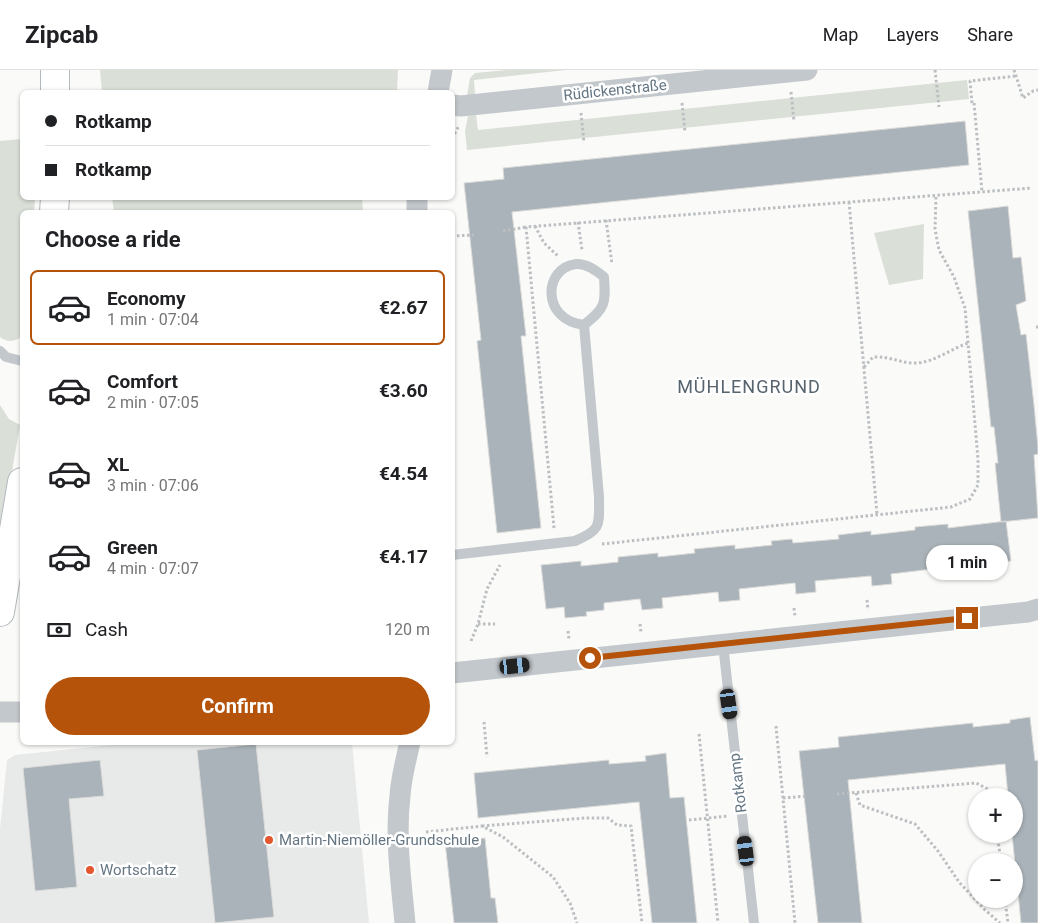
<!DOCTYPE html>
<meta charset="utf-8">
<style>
:root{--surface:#fff;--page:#f2f2f2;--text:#202124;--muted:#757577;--line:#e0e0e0;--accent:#b45309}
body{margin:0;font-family:Roboto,sans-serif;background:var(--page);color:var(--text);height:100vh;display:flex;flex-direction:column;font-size:19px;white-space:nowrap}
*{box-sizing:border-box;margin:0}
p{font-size:16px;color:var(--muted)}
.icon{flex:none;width:28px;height:28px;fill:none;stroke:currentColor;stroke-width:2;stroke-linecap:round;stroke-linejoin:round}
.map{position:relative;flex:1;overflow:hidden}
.drawer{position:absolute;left:20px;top:140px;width:435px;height:535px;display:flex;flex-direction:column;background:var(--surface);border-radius:8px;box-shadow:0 1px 4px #0004}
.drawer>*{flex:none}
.hud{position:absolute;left:20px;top:20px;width:435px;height:110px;border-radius:8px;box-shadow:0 1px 4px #0004;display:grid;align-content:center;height:110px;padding:0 25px;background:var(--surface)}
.tools{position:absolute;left:968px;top:718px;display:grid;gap:10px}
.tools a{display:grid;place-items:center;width:55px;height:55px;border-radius:50%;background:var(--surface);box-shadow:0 1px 4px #0004;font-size:25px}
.end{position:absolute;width:22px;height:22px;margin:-11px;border:6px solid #b45309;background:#fff;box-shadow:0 0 0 2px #fff}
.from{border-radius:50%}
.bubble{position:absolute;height:35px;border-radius:18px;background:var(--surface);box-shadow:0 1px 4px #0004;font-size:16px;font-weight:700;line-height:35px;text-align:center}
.car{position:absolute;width:15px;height:30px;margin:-15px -8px;border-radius:6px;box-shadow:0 0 4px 1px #0007;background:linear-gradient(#222 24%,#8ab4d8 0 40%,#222 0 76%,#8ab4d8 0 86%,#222 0)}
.hud b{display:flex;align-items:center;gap:18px;height:48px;font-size:19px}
.hud b+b{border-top:1px solid var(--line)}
.hud i{width:12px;height:12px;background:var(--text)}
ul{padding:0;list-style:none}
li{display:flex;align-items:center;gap:15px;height:75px;margin:0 10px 8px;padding:0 15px;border:2px solid transparent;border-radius:8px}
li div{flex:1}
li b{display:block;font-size:19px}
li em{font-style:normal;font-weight:700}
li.selected{border-color:var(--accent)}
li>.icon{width:45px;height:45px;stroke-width:1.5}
h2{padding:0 25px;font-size:22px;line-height:60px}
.pay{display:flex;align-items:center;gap:12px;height:55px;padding:0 25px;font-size:19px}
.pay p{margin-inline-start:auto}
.button{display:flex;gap:10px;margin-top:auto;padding:10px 25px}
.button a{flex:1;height:58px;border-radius:30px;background:var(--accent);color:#fff;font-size:20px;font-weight:700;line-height:58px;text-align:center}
header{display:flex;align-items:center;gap:30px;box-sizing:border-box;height:70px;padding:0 25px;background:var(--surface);border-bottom:1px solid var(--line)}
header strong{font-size:24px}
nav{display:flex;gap:28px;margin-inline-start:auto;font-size:18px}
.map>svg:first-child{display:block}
.built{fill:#e8e9e9}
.green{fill:#dadfd7}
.building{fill:#aab3b9;stroke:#dcdcda}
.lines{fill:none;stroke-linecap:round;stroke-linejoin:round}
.secondary-casing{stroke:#b3babf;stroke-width:30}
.path{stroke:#bbbfc2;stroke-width:3;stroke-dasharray:2.5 2.5;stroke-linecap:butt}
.lane{stroke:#c3c8cc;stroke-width:10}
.street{stroke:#c3c8cc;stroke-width:21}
.secondary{stroke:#fff;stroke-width:28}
.route{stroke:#b45309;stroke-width:6}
.poi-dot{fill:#e4572e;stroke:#fff;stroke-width:2}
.labels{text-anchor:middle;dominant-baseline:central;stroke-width:5;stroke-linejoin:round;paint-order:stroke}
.street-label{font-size:15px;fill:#657683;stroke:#fff}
.poi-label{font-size:15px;fill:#657683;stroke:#fff;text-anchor:start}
.quarter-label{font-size:18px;letter-spacing:1px;fill:#57646e;stroke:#fff}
</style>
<header>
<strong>Zipcab</strong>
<nav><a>Map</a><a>Layers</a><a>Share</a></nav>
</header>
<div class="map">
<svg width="1038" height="853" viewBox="0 0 1038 853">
<rect width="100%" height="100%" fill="#fafaf8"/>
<path class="built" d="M140 672 352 673 369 853H0V759L7 690 15 685Z"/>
<path class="green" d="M100 0H398L397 22H102Z
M507 0H566L474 10 475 25 467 26 470 8 475 3Z
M967 10 969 29 467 80 465 61 468 46 476 45 478 60Z
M22 69V128H35L34 142H22V265C18 272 7 273 0 267V71Z
M112 128H362L363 142H114Z
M924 154 923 209 889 215 874 163Z
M0 335 9 349 20 355 0 470Z"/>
<path class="building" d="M965 51 969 95 512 142 526 266H521L541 458 497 463 477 271 481 270 464 113 504 109 503 98Z
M1008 136 1013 188 1021 187 1026 231 1016 235 1021 265 1026 264 1034 335 1038 377V384L1034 385 1038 448 1001 452 995 393H998L994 357H991L968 141Z
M1006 451 1011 491 968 495 969 507 950 509 949 497 891 504 892 514 872 516 871 506 815 511 816 522 796 524 795 513 739 519 740 530 719 532 718 522 662 528 663 538 642 540 640 529 604 533V540L586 542 587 546 565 548 564 537 546 539 541 495 581 491V496L618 492V487L658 483V487L695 483 694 479 735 475V479L772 475 771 471 792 469 793 473 839 469 838 465 871 461V465L915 460V457L948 454V458Z
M1030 647 1035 691 1038 690V853H1021L1012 764H1014V726H1008L1005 694 848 710 862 853H818L799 681 839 677 838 667 973 653V657L1010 653V650Z
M256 674 274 847 215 853 197 680Z
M666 683 670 728 684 727 697 853H652L639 732 478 748 474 703 609 690V694L646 691 645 686Z
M100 690 104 726 69 729 77 817 35 821 23 698Z
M485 768 491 828H495L498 853H454L445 772Z"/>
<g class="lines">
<defs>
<path id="secondary" d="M55 0V22
M54 142 55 128
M0 542 22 412"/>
</defs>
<use href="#secondary" class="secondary-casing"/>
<path class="path" d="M935 0 939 37
M1014 0 1023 28 1033 21 1038 20
M791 22 794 51
M682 33 685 62
M972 33 970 11 1016 6
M974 33 982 122
M581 43 584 73
M452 68 459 56
M849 132 877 444
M606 150 612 194
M578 152 582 180
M535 156 544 173 558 186
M503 161 526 157
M452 166 474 165
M1036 257H1038
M452 280H455
M864 297 873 287C891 286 902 294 917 293 934 292 951 279 968 273
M554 458 526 157 1032 118
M602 474 951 437 970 429 978 415V389L965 238 954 207 939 180 935 159 936 125
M867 530 868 540
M794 538 795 547
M478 554H495
M640 554 641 563
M568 561 569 570
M471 571 478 554 487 519 500 495
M484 652 487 687
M776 656 795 853
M699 664 718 853
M856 723 860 735 915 754 938 781 959 812 984 839 1000 853
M837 724 976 713 992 721 993 726
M783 728 808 726
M689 750 728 746
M482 756 585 748H608L617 755 631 756 642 853
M426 762 482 756 503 767 553 807 570 833 577 853
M997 764 1001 791
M1005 829 1008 853"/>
<path class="lane" d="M0 281 6 287 22 291
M452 485 575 471C602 460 599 455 599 427L584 255C605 238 606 235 604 207 597 201 586 193 576 194 543 198 541 250 584 255
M723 574 754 853"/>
<path class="street" d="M438 22 442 0
M452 35 461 36 807 0
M417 142V128
M452 603 1028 542 1038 539
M0 642H22
M405 853C401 811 395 768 400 726 401 708 406 690 410 672"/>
<use href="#secondary" class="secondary"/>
</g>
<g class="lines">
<path class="route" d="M590 588 967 548"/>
</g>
<g class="poi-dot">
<circle cx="269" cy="770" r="5"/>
<circle cx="90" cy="800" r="5"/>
</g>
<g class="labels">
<g class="street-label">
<text transform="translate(615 20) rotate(-6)">Rüdickenstraße</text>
<text transform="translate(738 713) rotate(-97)">Rotkamp</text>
</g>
<g class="poi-label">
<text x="279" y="770">Martin-Niemöller-Grundschule</text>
<text x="100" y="800">Wortschatz</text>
</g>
<g class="quarter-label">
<text x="749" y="316">MÜHLENGRUND</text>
</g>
</g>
</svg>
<div class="tools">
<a>+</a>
<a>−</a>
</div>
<i class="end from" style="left:590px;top:588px"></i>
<i class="end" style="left:967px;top:548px"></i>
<div class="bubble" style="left:926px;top:475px;width:82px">1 min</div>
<i class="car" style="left:515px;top:596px;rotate:84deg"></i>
<i class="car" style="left:729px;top:634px;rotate:172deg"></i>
<i class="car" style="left:746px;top:781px;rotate:353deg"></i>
<div class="hud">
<b><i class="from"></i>Rotkamp</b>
<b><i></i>Rotkamp</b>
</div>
<section class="drawer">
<h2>Choose a ride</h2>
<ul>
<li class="selected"><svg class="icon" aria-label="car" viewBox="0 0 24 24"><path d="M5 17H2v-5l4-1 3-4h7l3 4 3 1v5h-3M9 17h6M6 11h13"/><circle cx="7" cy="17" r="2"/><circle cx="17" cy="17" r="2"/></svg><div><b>Economy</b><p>1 min · 07:04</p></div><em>€2.67</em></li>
<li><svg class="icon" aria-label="car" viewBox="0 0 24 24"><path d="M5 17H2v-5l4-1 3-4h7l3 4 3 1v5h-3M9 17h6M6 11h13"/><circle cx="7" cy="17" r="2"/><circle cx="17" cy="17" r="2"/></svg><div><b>Comfort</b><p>2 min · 07:05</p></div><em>€3.60</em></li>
<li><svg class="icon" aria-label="car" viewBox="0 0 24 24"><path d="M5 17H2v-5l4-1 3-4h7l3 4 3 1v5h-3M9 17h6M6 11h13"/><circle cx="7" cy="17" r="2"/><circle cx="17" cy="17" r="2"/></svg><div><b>XL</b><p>3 min · 07:06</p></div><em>€4.54</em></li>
<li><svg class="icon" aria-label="car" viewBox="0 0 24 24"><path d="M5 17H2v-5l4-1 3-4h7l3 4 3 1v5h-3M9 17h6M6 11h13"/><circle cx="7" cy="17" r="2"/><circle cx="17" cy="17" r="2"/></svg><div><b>Green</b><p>4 min · 07:07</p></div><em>€4.17</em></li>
</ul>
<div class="pay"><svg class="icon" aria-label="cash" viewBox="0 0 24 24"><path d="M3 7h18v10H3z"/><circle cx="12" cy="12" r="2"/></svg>Cash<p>120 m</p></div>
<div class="button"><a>Confirm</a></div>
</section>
</div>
